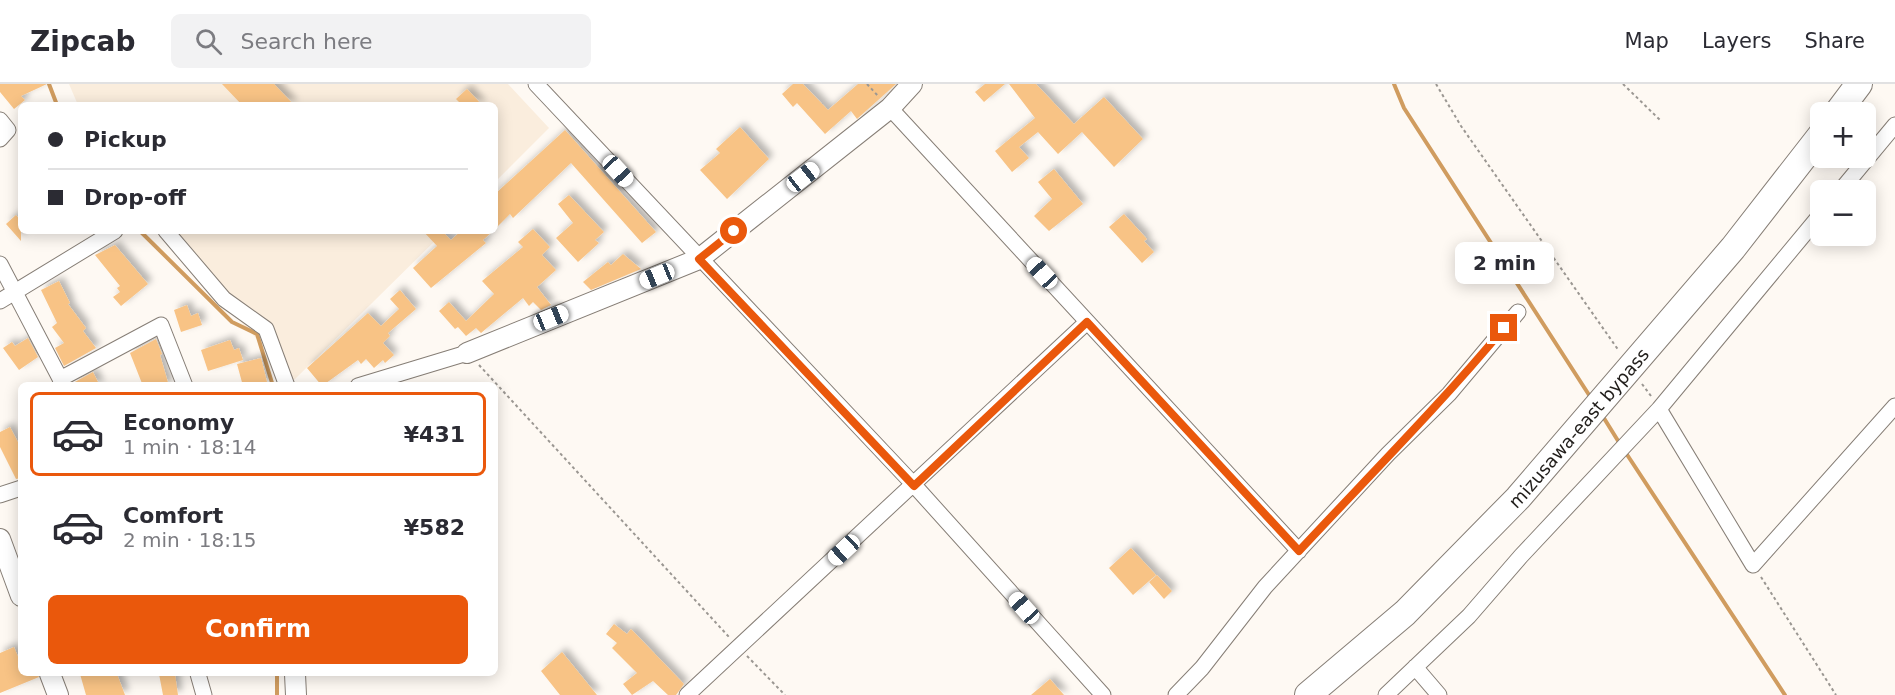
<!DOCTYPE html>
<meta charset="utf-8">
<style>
:root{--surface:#fff;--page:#f2f2f3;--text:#2b2b33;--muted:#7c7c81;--line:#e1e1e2;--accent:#ea580c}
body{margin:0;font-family:"DejaVu Sans",sans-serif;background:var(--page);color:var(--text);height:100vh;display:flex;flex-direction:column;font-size:22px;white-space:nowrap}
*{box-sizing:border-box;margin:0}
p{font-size:20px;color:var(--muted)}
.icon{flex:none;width:33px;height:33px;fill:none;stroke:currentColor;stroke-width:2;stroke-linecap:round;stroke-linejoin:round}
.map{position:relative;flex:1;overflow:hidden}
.sheet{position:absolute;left:18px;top:298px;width:480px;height:294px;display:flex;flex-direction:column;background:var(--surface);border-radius:9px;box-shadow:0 3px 15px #0003}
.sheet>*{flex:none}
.top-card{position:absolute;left:18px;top:18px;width:480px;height:132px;border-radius:9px;box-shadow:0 3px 15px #0003;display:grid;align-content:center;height:132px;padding:0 30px;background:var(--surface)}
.tools{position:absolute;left:1810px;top:18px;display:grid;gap:12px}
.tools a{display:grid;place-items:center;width:66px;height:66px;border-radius:9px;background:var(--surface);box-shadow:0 3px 15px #0003;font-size:30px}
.end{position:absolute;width:27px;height:27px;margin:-14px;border:8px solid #ea580c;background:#fff;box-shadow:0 0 0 3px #fff}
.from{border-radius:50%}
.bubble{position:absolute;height:42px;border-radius:9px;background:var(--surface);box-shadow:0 3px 15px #0003;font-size:20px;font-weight:800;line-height:42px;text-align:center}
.car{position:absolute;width:18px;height:36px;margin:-18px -9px;border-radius:8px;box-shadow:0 0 4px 2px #0007;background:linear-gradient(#fff 24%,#345 0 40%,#fff 0 76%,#345 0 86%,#fff 0)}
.top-card b{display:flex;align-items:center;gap:21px;height:57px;font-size:22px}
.top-card b+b{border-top:2px solid var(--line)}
.top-card i{width:15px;height:15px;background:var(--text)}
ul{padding:10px 0 0;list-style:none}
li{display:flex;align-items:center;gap:18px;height:84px;margin:0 12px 9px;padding:0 18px;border:3px solid transparent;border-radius:9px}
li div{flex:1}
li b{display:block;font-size:22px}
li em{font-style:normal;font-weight:800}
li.current{border-color:var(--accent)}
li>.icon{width:54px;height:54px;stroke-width:1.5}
.button{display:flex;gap:12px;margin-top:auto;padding:12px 30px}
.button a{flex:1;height:69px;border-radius:9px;background:var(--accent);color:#fff;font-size:24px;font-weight:800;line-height:69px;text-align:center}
header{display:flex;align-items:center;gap:36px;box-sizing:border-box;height:84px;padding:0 30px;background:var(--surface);border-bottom:2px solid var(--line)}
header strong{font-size:28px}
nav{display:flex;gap:33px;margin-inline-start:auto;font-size:21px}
.search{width:420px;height:54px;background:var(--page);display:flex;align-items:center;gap:15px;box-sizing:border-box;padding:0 21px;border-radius:9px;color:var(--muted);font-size:22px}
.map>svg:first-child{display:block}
.built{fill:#faeddd}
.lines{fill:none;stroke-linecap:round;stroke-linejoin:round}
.stream{stroke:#d09c5f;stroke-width:4}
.building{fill:#f8c385;filter:url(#shadow)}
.minor-casing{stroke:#867e76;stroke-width:17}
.tertiary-casing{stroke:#867e76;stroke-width:22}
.trunk-casing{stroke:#867e76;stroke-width:28}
.path{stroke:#9b9792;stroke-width:2;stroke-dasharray:3 3;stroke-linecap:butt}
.minor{stroke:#fff;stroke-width:15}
.tertiary{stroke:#fff;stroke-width:20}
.trunk{stroke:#fff;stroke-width:26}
.route{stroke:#ea580c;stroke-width:8}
.labels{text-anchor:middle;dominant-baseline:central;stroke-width:5;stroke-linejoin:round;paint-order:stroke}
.street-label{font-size:18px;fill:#211e1b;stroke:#fff}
</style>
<header>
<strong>Zipcab</strong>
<div class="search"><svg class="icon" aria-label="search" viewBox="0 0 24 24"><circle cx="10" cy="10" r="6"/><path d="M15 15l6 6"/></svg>Search here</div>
<nav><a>Map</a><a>Layers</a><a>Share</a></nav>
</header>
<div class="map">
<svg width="1895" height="611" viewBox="0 0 1895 611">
<defs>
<filter id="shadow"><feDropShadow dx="4.5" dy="-4.5" stdDeviation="3" flood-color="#0004"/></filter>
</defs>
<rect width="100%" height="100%" fill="#fef9f3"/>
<path class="built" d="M69 0H508L549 44 495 98V21H78Z
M158 147H445L294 296Z"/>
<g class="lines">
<path class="stream" d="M49 0 57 21
M1394 0 1404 24 1591 314
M140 147 232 238 257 250 273 302
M1602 331 1620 360
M1624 366 1785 611
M277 611V590"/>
</g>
<path class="building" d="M0 0H47L21 12 25 16 14 25 0 8Z
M222 0H274L294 21H242Z
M793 0H803L828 26 858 0H896L857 35 851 27 825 50 797 19 793 23 782 10Z
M985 0H1005L984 18 975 8Z
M1009 0H1036L1074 40 1104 13 1143 55 1114 83 1082 48 1058 70 1038 48 1019 63 1029 74 1012 88 995 67 1035 34Z
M467 5 482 21H462L456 15Z
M740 43 769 75 727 115 700 86 720 69 716 65Z
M565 46 656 148 642 159 571 79 513 134 510 130 495 145V110Z
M1054 85 1083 120 1049 147 1034 132 1052 115 1038 98Z
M569 111 604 148 595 156 599 159 578 178 556 154 573 139 558 120Z
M1124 130 1147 155 1144 157 1154 168 1142 179 1109 143Z
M16 131 21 137V157L6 140Z
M533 145 550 163 542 171 556 186 537 203 551 221 541 226 533 218 529 222 523 214 481 249 476 244 466 252 458 243 455 245 439 227 449 218 466 237 494 210 482 197 523 163 518 158Z
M423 147H442L451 156 461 147H493L483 156 486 159 431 204 413 184 437 162Z
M115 161 148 200 121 222 113 213 120 208 117 204 120 202 95 171Z
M623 170 641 185 591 206 583 198 608 178 611 181Z
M59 197 70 219 68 220 86 244 83 247 96 264 64 282 55 264 64 259 52 243 57 239 41 206Z
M400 206 416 225 388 249 390 252 383 259 394 271 385 279 383 276 374 284 366 275 361 280 358 276 322 302 307 284 368 229 381 242 399 225 390 215Z
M187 221 191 232 198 229 202 241 181 248 174 226Z
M28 254 38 273 19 286 3 264 12 258 15 262Z
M156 255 162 270 160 271 169 302H143L130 269Z
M230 256 234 266 239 264 243 276 208 287 201 266Z
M261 274 268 302H243L237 280Z
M93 288 100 302H74L73 299Z
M10 343 21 364V394L16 395 0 363V348Z
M1131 464 1156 491 1133 511 1109 484Z
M1157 491 1172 507 1164 515 1149 498Z
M614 540 627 550 631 545 684 600 676 611H668L653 597 632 611 623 600 637 589 612 564 617 559 606 550Z
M14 563 21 580V590H38L39 593 0 609V569Z
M562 568 597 611H560L541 587Z
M80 590H117L125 611H86Z
M159 590H175L178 611H163Z
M1050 595 1064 611H1031Z"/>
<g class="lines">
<defs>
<path id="minor" d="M536 0 914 401 1103 611
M890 24 1299 467
M0 36 8 46 0 55
M1841 106 1895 41
M166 147 224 215 266 245 287 302
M0 180 64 302
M0 217 115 147
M60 295 161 241 185 302
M358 302 467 269
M1659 325 1753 481 1895 322
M0 411 21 404
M1415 583 1439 611
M198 590 204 611
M687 611 1087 238
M1176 611 1202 584 1265 503 1388 370 1449 310 1518 228
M1386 611 1469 532 1521 472 1659 325 1821 130"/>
<path id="tertiary" d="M467 269 699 175 890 24 912 0
M0 455 21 512
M50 590 58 611
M295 590 296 611"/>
<g id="trunk">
<path d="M1838 28 1859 0"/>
<path id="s1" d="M1308 611 1405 529 1518 414 1733 164 1821 51"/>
</g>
</defs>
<use href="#minor" class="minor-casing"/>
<use href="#tertiary" class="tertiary-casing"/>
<use href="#trunk" class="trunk-casing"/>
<path class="path" d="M867 0 879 13
M1436 0 1461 42 1619 267
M1623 0 1660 36
M479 281 729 553
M1642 300 1651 312
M1761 493 1836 611
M747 572 785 611"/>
<use href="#minor" class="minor"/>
<use href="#tertiary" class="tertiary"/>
<use href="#trunk" class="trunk"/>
</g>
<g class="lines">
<path class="route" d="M734 147 699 175 914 402 1087 238 1299 467C1368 393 1439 322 1504 244"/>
</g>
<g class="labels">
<g class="street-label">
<text stroke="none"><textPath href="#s1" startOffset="381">mizusawa-east bypass</textPath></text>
</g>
</g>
</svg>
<div class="tools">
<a>+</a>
<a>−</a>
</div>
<i class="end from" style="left:734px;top:147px"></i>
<i class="end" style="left:1504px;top:244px"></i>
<div class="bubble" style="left:1455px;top:158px;width:99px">2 min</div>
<i class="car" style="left:618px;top:87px;rotate:137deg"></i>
<i class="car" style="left:803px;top:93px;rotate:52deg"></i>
<i class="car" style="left:1042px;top:189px;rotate:317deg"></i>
<i class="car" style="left:657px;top:192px;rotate:248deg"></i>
<i class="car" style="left:551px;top:234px;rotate:68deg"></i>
<i class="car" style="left:844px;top:466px;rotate:227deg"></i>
<i class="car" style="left:1024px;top:524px;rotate:318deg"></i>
<div class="top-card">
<b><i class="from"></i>Pickup</b>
<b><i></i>Drop-off</b>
</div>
<section class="sheet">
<ul>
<li class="current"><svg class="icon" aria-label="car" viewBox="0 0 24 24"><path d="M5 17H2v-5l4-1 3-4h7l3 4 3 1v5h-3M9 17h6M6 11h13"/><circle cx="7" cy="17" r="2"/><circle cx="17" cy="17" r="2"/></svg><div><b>Economy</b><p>1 min · 18:14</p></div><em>¥431</em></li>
<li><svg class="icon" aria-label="car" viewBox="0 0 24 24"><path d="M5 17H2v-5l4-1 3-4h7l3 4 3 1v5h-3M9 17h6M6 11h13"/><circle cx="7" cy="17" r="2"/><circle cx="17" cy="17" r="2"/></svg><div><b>Comfort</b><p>2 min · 18:15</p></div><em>¥582</em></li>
</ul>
<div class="button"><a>Confirm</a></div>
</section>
</div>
